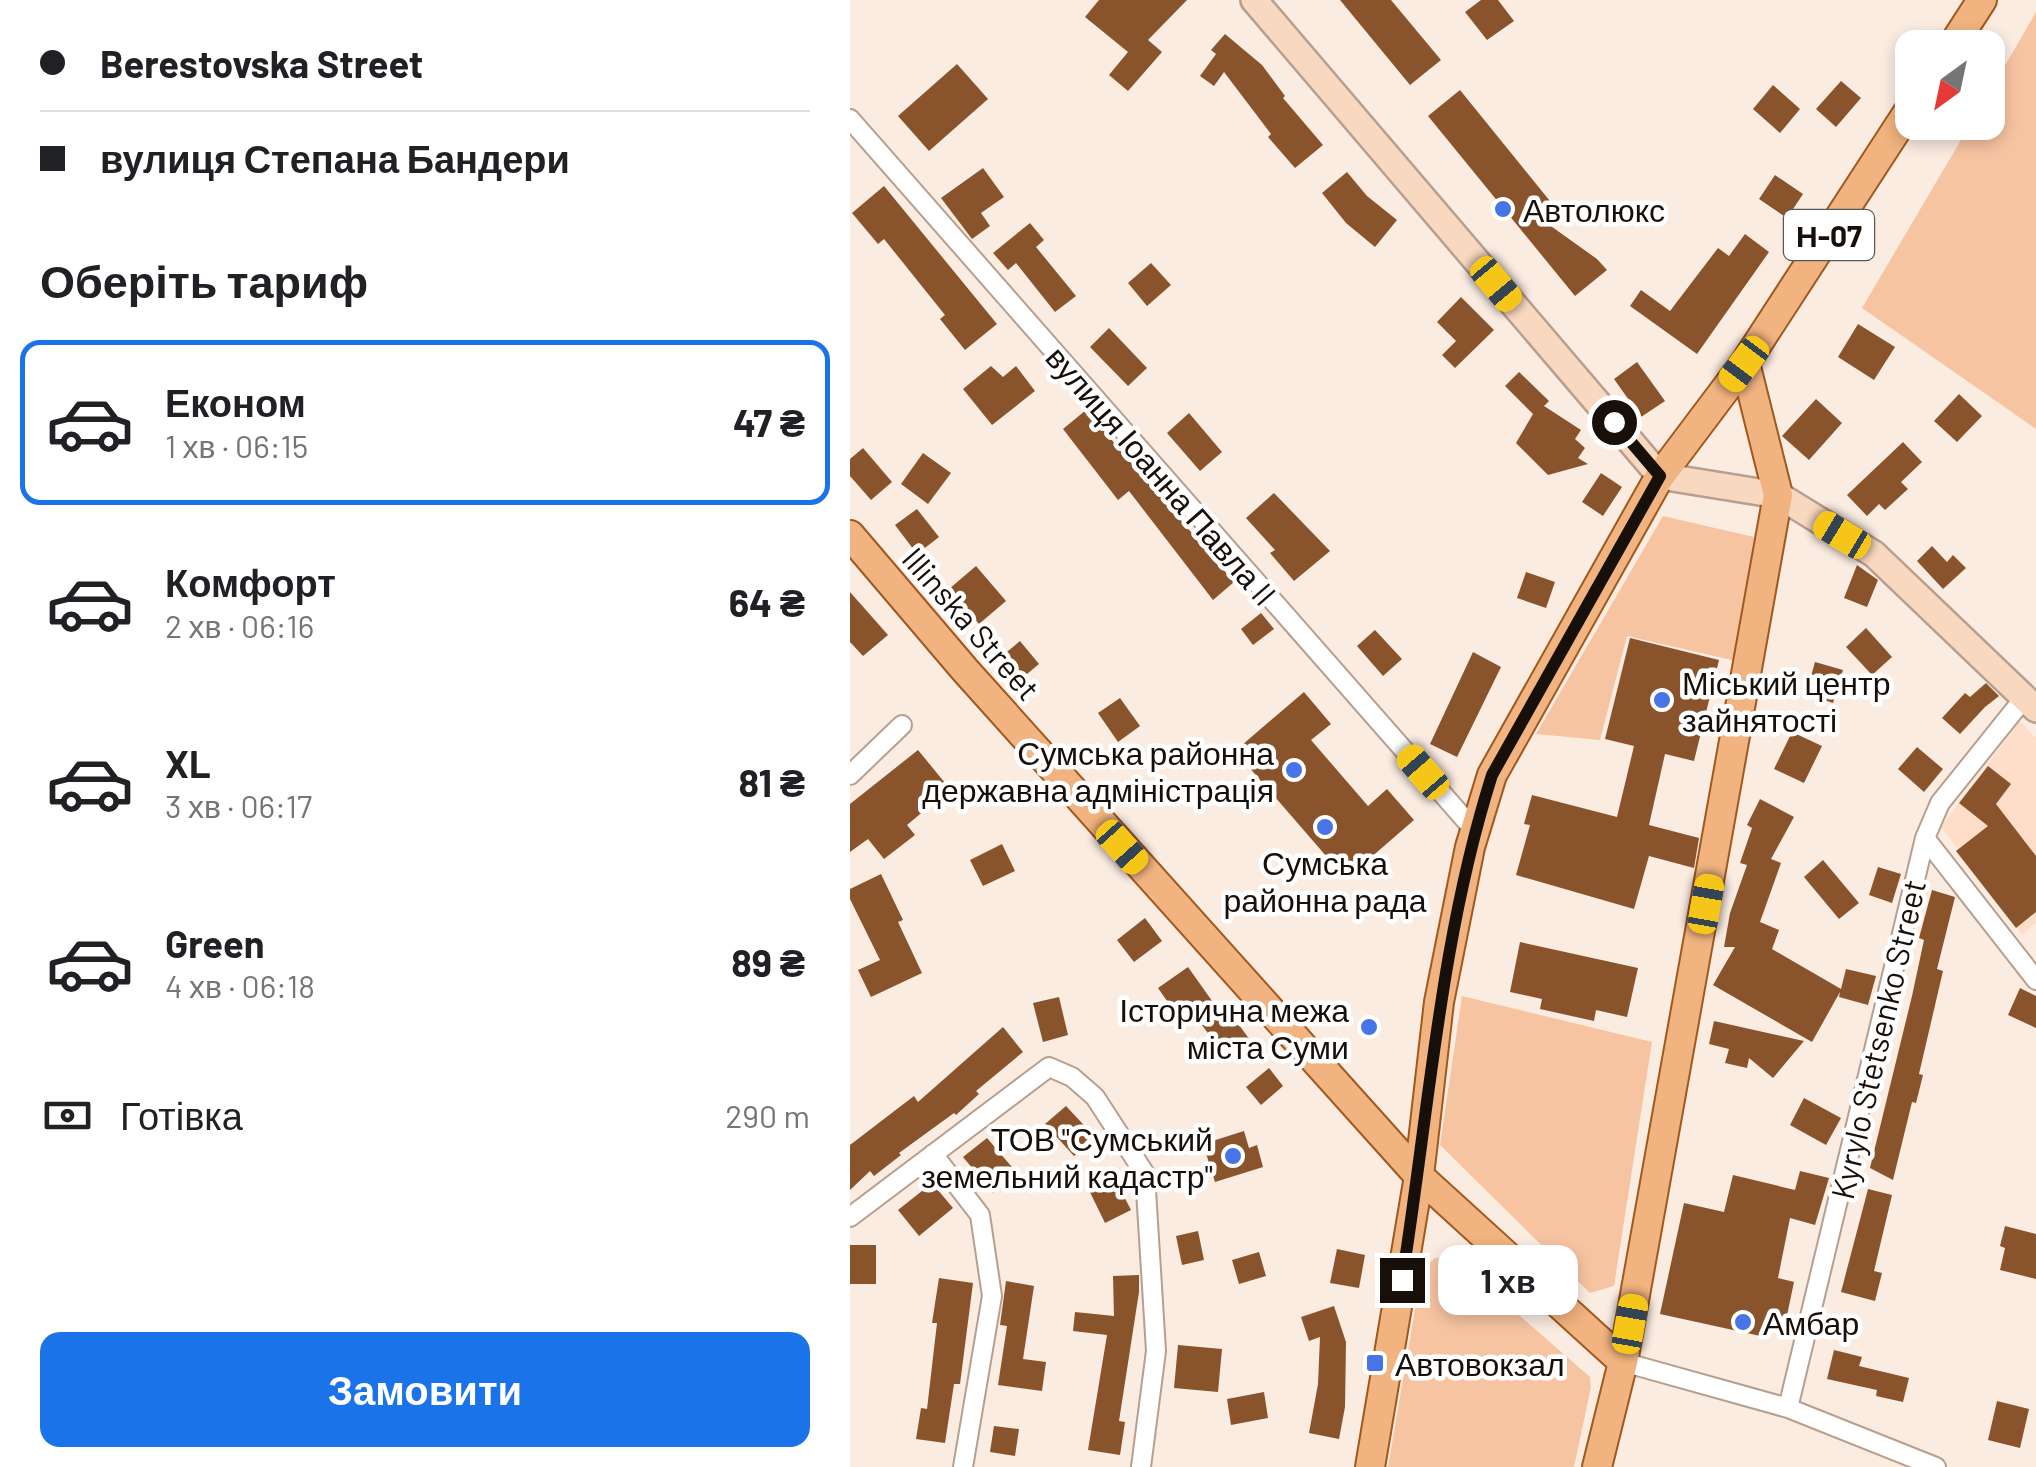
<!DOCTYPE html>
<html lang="uk">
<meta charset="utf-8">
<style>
:root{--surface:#fff;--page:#f6f6f6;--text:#202124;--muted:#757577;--line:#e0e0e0;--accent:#1a73e8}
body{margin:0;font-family:Barlow,sans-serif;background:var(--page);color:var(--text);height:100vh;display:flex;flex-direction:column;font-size:38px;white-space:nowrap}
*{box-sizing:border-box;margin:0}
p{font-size:32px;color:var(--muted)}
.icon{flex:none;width:55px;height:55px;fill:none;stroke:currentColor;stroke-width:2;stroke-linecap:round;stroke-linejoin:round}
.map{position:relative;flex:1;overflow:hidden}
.side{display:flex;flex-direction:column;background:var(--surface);width:850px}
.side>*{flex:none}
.hud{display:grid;align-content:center;height:220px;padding:0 40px;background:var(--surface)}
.needle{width:65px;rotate:213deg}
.controls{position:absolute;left:1045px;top:30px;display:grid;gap:20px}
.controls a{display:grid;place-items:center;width:110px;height:110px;border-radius:20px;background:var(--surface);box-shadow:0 5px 15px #0003;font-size:50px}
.end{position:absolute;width:45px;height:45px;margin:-22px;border:12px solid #170f09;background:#fff;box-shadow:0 0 0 5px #fff}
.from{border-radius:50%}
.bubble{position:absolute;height:70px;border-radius:20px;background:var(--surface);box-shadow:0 5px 15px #0003;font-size:32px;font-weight:700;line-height:70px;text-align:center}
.car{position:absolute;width:30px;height:60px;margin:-30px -15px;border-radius:12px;box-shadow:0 0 8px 2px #0007;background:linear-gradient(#f5c518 24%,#345 0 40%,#f5c518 0 76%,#345 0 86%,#f5c518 0)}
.hud b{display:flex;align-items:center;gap:35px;height:95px;font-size:38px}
.hud b+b{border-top:2px solid var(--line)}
.hud i{width:25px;height:25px;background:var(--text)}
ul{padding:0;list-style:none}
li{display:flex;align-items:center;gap:30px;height:165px;margin:0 20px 15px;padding:0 20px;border:5px solid transparent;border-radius:20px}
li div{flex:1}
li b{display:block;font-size:38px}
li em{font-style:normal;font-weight:700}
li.current{border-color:var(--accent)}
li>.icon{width:90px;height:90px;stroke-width:1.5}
h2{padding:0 40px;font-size:45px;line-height:120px}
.pay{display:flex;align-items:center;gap:25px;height:110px;padding:0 40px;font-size:38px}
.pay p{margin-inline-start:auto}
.primary-button{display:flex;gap:20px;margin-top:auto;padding:20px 40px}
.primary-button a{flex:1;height:115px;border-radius:20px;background:var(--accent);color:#fff;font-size:40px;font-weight:700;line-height:115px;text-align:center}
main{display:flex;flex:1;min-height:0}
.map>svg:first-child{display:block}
.built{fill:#ffdec9}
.green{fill:#f7c4a2}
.building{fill:#89532b}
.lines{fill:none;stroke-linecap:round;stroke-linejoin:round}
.street-casing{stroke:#b79f8f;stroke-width:22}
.secondary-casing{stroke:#b79f8f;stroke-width:30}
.primary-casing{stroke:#9f591e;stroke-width:32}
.street{stroke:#fff;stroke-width:18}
.secondary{stroke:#f8d9bf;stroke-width:25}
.primary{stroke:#f1b37f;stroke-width:28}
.route{stroke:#170f09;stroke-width:12}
.poi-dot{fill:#4775e7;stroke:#fff;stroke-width:4}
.labels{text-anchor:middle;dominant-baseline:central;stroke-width:9;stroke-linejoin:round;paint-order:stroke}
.shield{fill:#fff;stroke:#5d5753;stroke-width:2.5}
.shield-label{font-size:30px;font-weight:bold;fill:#170f09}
.poi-label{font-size:32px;fill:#170f09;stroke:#fff;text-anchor:start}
.street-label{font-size:32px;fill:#170f09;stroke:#fff}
</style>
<main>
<section class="side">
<div class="hud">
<b><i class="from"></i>Berestovska Street</b>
<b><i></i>вулиця Степана Бандери</b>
</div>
<h2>Оберіть тариф</h2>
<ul>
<li class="current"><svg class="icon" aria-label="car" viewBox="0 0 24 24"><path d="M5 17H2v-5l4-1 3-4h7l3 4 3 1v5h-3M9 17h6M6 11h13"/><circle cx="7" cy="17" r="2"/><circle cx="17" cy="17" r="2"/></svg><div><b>Економ</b><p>1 хв · 06:15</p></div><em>47 ₴</em></li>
<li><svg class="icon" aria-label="car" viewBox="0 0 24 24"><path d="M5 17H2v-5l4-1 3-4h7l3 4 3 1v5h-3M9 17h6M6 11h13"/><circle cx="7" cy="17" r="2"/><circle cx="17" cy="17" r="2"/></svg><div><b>Комфорт</b><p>2 хв · 06:16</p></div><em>64 ₴</em></li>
<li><svg class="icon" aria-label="car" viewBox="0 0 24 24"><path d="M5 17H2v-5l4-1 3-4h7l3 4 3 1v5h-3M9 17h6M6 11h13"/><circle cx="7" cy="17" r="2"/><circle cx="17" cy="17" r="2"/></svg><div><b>XL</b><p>3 хв · 06:17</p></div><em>81 ₴</em></li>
<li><svg class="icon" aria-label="car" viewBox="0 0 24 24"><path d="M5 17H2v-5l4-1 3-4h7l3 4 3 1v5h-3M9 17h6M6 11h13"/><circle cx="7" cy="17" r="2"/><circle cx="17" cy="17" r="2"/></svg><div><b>Green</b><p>4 хв · 06:18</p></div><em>89 ₴</em></li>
</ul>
<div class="pay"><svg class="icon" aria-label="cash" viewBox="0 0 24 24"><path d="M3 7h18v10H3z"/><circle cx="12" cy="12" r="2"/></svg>Готівка<p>290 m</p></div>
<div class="primary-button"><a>Замовити</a></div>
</section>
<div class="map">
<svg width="1186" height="1467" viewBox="0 0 1186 1467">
<rect width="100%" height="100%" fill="#fbece2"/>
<path class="built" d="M1170 721 1186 738V923L1172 935 1091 827Z"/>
<path class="green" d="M1186 12V429L1012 308 1121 123 1138 122V95Z
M813 516 904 537 886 661 777 636 750 740 686 734Z
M612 996 802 1042 764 1286 740 1293 590 1145Z
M598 1257 609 1263 740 1377 741 1387 724 1467H538L572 1269 585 1258Z"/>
<path class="building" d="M249 0H337L298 40 312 52 278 91 259 75 278 52 235 17Z
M490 0H541L591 60 560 85Z
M631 0H648L664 21 637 40 615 12Z
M375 34 412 65 435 96 433 98 473 145 445 168 418 137 421 134 374 72 364 86 350 76 366 54 361 50Z
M107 64 138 99 79 151 48 116Z
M991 81 1011 98 986 127 966 109Z
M923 85 950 109 930 133 903 109Z
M610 90 708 211 698 224 747 259 757 270 725 296 578 116Z
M133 168 154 197 131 213 140 226 122 239 91 198Z
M497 172 517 196 547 220 525 247 496 223 472 193Z
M925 175 953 194 937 218 909 199Z
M34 186 147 324 115 350 90 319 95 315 34 239 28 244 2 213Z
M180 223 194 240 186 247 226 296 205 312 166 263 158 270 143 253Z
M895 234 919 252 847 354 780 306 791 290 820 311 868 248 879 256Z
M301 263 321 285 297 306 278 283Z
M611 297 644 330 605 368 592 355 606 341 587 322Z
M1008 324 1045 347 1024 380 988 357Z
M259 328 297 368 278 386 240 347Z
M787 362 815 401 791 417 764 379Z
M141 366 153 377 166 366 185 391 142 425 113 389Z
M669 372 699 401 694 406 731 430 725 439 735 448 728 458 738 464 698 475 666 443 683 414 655 386Z
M1109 394 1132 416 1107 442 1084 421Z
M966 399 992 423 959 460 932 436Z
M236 410 384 582 363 600 279 491 268 500 213 429Z
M339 413 372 452 350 471 317 433Z
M1053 442 1072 462 1051 482 1058 489 1035 510 1029 504 1017 516 997 495Z
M13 448 42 482 21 500 0 476V459Z
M73 453 101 473 78 504 51 484Z
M751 473 772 487 753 516 732 502Z
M424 493 480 551 444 581 420 553 425 550 396 518Z
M67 509 89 537 67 554 45 525Z
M1082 546 1097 562 1103 555 1116 568 1093 589 1067 561Z
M1007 565 1028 580 1017 607 994 598Z
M126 566 156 601 129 624 99 589Z
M676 572 705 582 696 608 667 598Z
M0 592 38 635 13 656 0 642Z
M411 613 424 629 403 645 391 629Z
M1016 628 1042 657 1022 675 996 647Z
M525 630 552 659 533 676 507 646Z
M780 638 869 660 844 761 815 754 799 825 849 838 844 868 799 856 784 909 666 875 680 825 674 824 682 795 767 817 784 746 755 739Z
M170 641 189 664 171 679 152 656Z
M623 652 651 667 607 757 580 744Z
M965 662 993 670 983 703 956 694Z
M1136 683 1149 696 1135 707 1110 734 1092 718 1115 693 1120 697Z
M454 692 481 724 461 740 518 806 537 789 564 820 496 879 385 751Z
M270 698 290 726 268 742 248 713Z
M942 732 972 746 954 783 924 769Z
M1067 747 1093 769 1074 792 1048 769Z
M68 750 100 789 57 825 65 835 34 859 18 839 0 852V804Z
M1138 766 1161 784 1146 804 1186 856V912L1166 928 1106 851 1138 826 1109 803Z
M910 799 944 817 921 859 931 863 910 922 929 930 922 949 991 989 996 969 1026 976 1018 1005 989 997 990 992 962 1042 863 985 885 947H874L880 913 897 865 890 863 902 828 897 825Z
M152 844 165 871 133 886 120 860Z
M973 860 1009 903 989 919 954 877Z
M1028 867 1051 874 1042 903 1019 895Z
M31 874 53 920 48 922 72 973 21 997 8 970 30 960 0 899V889Z
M1082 890 1105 897 1087 969 1093 971 1069 1074 1073 1075 1066 1103 1062 1102 1043 1180 1020 1168 1062 996 1074 940 1069 938Z
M295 918 312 941 284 962 267 940Z
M670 942 788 968 777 1017 746 1010 744 1021 690 1009 692 999 660 992Z
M338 967 377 1022 384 1018 400 1040 376 1058 341 1010 329 1018 308 988Z
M1170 988 1186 996V1028L1158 1015Z
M209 997 218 1035 193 1042 183 1003Z
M864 1021 954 1041 923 1078 899 1058 897 1068 875 1063 879 1049 859 1044Z
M153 1027 173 1052 126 1091 129 1094 106 1115 104 1113 49 1153 51 1155 24 1176 20 1171 0 1190V1145L64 1096 68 1102Z
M419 1068 433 1086 411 1105 396 1087Z
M954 1098 991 1118 976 1145 940 1125Z
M216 1106 245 1137 224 1156 195 1124Z
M394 1131 399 1148 407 1145 413 1167 365 1182 353 1144Z
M137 1138 167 1173 143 1193 113 1157Z
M261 1171 281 1210 255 1223 236 1184Z
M950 1171 979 1178 965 1225 940 1218 928 1278 944 1282 935 1325 918 1321 915 1337 810 1314 834 1203 874 1212 883 1175 945 1190Z
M82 1183 103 1208 69 1236 48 1210Z
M1018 1189 1042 1195 1024 1271 1032 1273 1025 1301 991 1292Z
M1155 1226 1186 1234V1279L1150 1270 1155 1248 1150 1246Z
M348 1231 354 1260 332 1265 326 1236Z
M0 1245H26V1284H0Z
M487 1249 515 1255 509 1288 480 1283Z
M409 1252 416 1276 389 1284 382 1260Z
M289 1275V1292L269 1421 275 1422 270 1455 238 1450 257 1335 223 1331 225 1312 264 1316 263 1276Z
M89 1278 123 1283 110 1384H104L95 1443 66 1439 71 1408 77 1409 87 1323H82Z
M156 1281 184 1286 173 1359 196 1362 192 1391 148 1385 157 1326 150 1325Z
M484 1306 496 1342 495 1407 489 1439 459 1433 468 1384 470 1337 459 1341 451 1317Z
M328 1345 372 1349 368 1392 324 1388Z
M984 1350 1012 1357 1009 1366 1059 1378 1053 1402 1026 1396 1027 1390 977 1379Z
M414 1392 418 1418 381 1425 377 1399Z
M1147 1401 1179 1409 1170 1448 1138 1440Z
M144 1426 169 1429 165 1456 140 1452Z"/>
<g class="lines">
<defs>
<path id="street" d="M0 119 625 831
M0 775 52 725
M1075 838 1186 980
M83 1154 130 1215 142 1296 113 1467
M0 1217 199 1067 222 1077 245 1097 295 1174 306 1351 291 1467
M773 1362 938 1408 1086 1467
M938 1408 1075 838 1090 803 1175 697"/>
<path id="secondary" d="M404 0 810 476 928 495 1024 554 1186 709"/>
<path id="primary" d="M1101 48 1132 0
M0 535 115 670 569 1176 773 1362
M520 1467 569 1176 589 1002 620 847 642 775 810 476 895 363 1062 106
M747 1467 773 1362 928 495 895 363"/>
</defs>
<use href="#street" class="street-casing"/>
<use href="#secondary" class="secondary-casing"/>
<use href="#primary" class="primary-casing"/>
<use href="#street" class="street"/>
<use href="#secondary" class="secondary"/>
<use href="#primary" class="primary"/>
</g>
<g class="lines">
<path class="route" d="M552 1280C579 1111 590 939 642 775L810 476 764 422"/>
</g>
<g class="poi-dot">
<circle cx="653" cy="209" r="10"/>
<circle cx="812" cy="700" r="10"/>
<circle cx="444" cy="770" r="10"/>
<circle cx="475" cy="827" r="10"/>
<circle cx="519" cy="1027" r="10"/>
<circle cx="383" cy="1156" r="10"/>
<circle cx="893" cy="1322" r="10"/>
<rect x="515" y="1353" width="20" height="20" rx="5"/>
</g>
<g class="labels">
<rect class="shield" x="934" y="210" width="90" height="50" rx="8"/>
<g class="shield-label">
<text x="979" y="235">Н-07</text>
</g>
<g class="poi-label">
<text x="673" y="209">Автолюкс</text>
<text x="832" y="682">Міський центр<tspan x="832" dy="37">зайнятості</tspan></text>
<text x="424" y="752" text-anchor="end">Сумська районна<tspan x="424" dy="37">державна адміністрація</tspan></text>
<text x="475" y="862" text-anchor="middle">Сумська<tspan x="475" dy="37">районна рада</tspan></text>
<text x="499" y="1009" text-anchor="end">Історична межа<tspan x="499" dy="37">міста Суми</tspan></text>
<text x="363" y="1138" text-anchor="end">ТОВ "Сумський<tspan x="363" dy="37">земельний кадастр"</tspan></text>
<text x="913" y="1322">Амбар</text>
<text x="545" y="1363">Автовокзал</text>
</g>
<g class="street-label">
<text transform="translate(312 475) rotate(49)">вулиця Іоанна Павла II</text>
<text transform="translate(122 623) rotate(49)">Illinska Street</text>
<text transform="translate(1027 1039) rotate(-77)">Kyrylo Stetsenko Street</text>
</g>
</g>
</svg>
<div class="controls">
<a><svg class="needle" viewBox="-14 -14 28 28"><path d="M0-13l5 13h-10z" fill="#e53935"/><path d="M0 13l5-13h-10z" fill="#757577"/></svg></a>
</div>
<i class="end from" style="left:764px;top:422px"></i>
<i class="end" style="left:552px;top:1280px"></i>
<div class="bubble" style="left:588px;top:1245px;width:140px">1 хв</div>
<i class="car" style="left:646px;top:284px;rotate:140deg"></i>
<i class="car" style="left:894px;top:364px;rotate:217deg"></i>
<i class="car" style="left:992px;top:535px;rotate:301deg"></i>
<i class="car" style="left:573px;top:772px;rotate:319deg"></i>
<i class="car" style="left:272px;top:847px;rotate:138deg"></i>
<i class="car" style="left:856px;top:904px;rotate:10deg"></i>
<i class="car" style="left:780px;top:1324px;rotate:10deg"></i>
</div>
</main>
